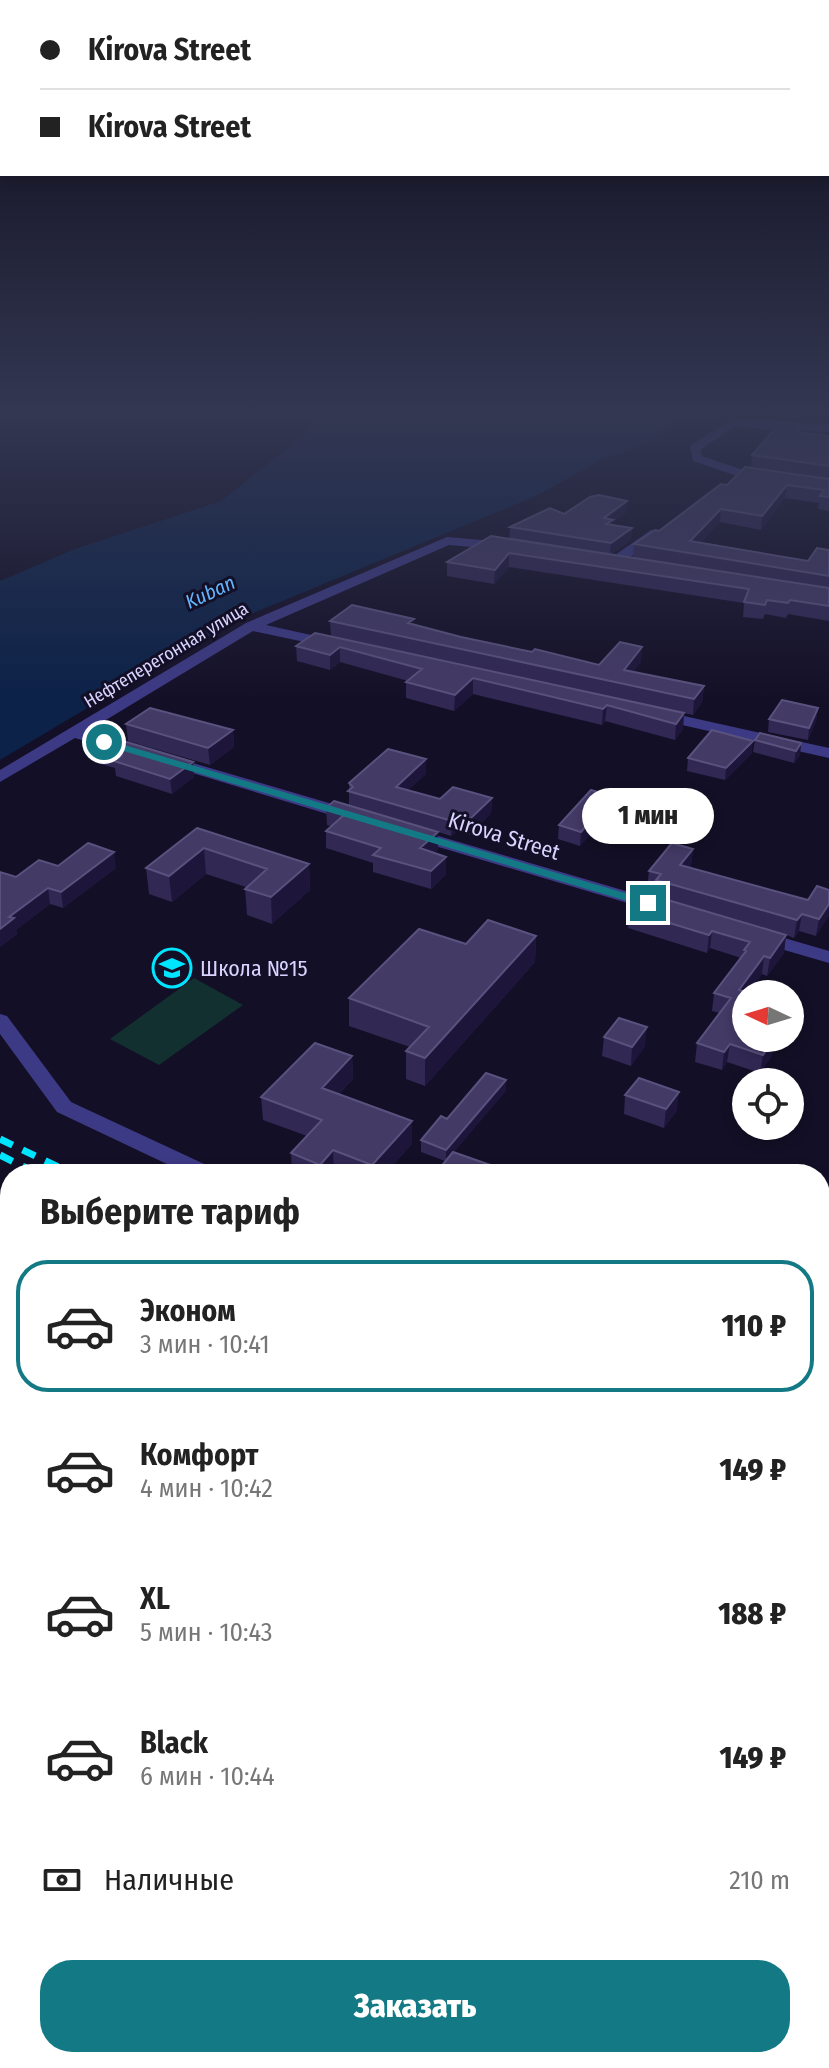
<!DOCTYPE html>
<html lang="ru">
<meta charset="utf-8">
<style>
:root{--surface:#fff;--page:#f6f6f6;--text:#222;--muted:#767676;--line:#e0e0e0;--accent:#137a85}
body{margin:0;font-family:"Fira Sans Condensed",sans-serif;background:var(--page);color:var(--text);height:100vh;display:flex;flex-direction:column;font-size:30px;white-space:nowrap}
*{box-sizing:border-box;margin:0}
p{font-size:26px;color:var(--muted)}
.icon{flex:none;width:44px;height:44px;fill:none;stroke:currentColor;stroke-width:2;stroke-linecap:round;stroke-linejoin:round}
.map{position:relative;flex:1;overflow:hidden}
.details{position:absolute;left:0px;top:1164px;width:830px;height:904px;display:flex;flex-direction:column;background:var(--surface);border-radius:32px 32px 0 0;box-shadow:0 4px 12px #0003}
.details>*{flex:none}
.guide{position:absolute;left:0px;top:0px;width:830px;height:176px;box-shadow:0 4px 12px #0003;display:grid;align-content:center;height:176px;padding:0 40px;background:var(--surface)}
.needle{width:52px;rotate:274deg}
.fabs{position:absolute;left:732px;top:980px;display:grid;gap:16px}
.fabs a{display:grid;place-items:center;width:72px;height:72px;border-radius:50%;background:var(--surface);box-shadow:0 4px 12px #0003;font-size:40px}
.end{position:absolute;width:36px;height:36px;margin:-18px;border:10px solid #137a85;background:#fff;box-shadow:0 0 0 4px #fff}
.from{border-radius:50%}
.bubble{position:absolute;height:56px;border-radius:28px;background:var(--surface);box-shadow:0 4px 12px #0003;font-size:26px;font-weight:800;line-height:56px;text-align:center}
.guide b{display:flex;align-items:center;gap:28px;height:76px;font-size:30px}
.guide b+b{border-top:2px solid var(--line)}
.guide i{width:20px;height:20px;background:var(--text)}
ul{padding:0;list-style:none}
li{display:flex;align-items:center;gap:24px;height:132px;margin:0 16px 12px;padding:0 24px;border:4px solid transparent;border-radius:32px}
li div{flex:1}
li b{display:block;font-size:30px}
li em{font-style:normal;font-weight:800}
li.current{border-color:var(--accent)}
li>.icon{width:72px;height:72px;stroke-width:1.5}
h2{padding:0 40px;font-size:36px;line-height:96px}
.pay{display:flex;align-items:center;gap:20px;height:88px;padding:0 40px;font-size:30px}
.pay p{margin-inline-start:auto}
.primary-button{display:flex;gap:16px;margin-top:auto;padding:16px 40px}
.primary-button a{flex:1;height:92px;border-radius:32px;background:var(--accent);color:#fff;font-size:32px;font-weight:800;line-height:92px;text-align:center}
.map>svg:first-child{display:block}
.green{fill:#12302f}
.water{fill:#0c2248}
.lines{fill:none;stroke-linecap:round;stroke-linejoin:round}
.street{fill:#3d3a85;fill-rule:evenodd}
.primary{fill:#c25bff;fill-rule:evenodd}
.rail-far1{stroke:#00e5ff;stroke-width:7;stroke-dasharray:14 11;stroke-linecap:butt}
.rail{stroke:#00e5ff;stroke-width:9;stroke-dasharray:18 15;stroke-linecap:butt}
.wall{fill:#312854}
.shaded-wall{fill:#1d163a}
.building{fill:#433a66;stroke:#5a527e;stroke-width:2}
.route{fill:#137a85}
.labels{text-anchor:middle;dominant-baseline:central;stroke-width:6;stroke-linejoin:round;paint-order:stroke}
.far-street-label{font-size:18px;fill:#d9d4ff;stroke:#130f26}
.far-water-label{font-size:20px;font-style:italic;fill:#62b6ff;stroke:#130f26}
.street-label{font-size:22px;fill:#d9d4ff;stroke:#130f26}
.poi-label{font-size:22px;fill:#d9d4ff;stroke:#130f26;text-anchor:start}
</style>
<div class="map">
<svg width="829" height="2068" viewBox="0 0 829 2068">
<rect width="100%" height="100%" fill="#130f26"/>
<path class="green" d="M194 978 243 1005 159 1065 110 1039Z"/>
<path class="water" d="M319 412H686L647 443 603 459 536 496 234 621 0 760V581L75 549 221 501 306 434Z"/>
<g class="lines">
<path class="street" d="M745 419 829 424V432L734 427 700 450 702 456 743 470 770 474V480L766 481 737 476 693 461 690 446 727 422Z
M651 530 663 533 618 566H608V560Z
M447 537 505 542 512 546 505 550 449 545 266 625 338 641 340 644 333 648 253 631 86 732 133 746V752L127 754 75 738 0 782V770L246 623Z
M657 710 829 748V758L651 718 649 715Z
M169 756 356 811 358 815 350 820 344 819 163 764V758Z
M411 828 670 904 673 908 670 912H658L405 837 402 833 405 829Z
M760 931 829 951V963L753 941 751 937 753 933Z
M0 1014 7 1016 71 1102 215 1169 218 1174H188L57 1112 0 1034Z
M820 1419 829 1422V1443L820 1440Z"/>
<path class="primary" d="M0 1440 10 1443V1464L0 1461Z
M0 1492 10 1495V1517L0 1514Z
M820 1905 829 1909V1943L820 1939Z"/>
<path class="rail-far1" d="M0 1139 73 1174
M0 1155 38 1174"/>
<path class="rail" d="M820 1537 829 1541
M820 1558 829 1562"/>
</g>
<path class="wall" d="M800 433 829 436V511L818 509 819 503 785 498 761 530 720 522 701 542 808 561 829 550V621L788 614 786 618 765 614 763 619 743 617 744 603 509 567 494 584 447 576V562L491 536 509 539 510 527 564 514 627 501 626 513 612 522V525L632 528 631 540 610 555 633 558 634 544 659 531 751 468 752 455Z
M330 621 414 625 461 637 599 665 641 662 633 672 704 686 702 702 693 715 684 713 683 729 675 740 605 721 602 725 473 694 454 711 406 698V682L408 681 340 662 330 670 297 661 296 646 331 636Z
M818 708 816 721 808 740 768 732 769 719Z
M126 724 233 730 234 747 210 765 128 741Z
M755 740 801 743 800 755 794 763 753 752Z
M96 748 194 777 172 794 116 776 115 768 97 763Z
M752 753 725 780 687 771 688 758Z
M426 774 408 790 440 799 492 798 491 813 470 835 457 831 451 836 438 832V849L434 853 446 857V874L431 889 373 872V863L326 848V831L331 826 327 825 326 808 349 806V783Z
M612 796 611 810 580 846 558 839 559 825Z
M197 828 309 864 310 890 272 924 247 915 245 889 246 887 206 874 172 902 149 894 146 868Z
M693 849 691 865 689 868 808 900 829 890 816 936 799 931 794 938 786 935 784 953 767 976 762 974 748 993 746 1038 774 1039 771 1057 760 1073 727 1062 722 1070 695 1062 697 1043 720 1013 712 1011 714 993 741 958 710 948 707 953 628 928 630 911 655 896V890L647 888 649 871Z
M58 866 116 868 63 908 50 904 16 930 17 934 0 947V872L16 877Z
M536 936 535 962 425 1086 406 1079V1051L410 1047 349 1026V998L466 944Z
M604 1037 645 1046 631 1066 602 1056Z
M352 1056 353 1079 339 1094 412 1121V1144L385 1174H337L334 1173 333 1174H292L291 1153 307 1136 263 1120 261 1097Z
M506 1080V1091L445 1161 421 1152V1140L447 1119Z
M625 1095 677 1110 664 1128 624 1114Z
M829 1230V1266L820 1263 822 1243Z
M820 1325 829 1329V1390L820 1387Z
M820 1617 829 1621V1789L820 1784Z"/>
<path class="shaded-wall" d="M787 485 785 498 761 530 762 516Z
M627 501 626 513 612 522V531L605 536 604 518Z
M721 509 720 522 689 554 690 541Z
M632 528 631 540 610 555 611 543Z
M509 553V567L494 584 495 570Z
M340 647V662L330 670V655Z
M642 647 641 662 623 686 624 670Z
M473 678V694L454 711 455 695Z
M704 686 702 702 693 715 694 699Z
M607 705 605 721 602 725 603 709Z
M818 708 816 721 808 740 809 728Z
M684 713 683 729 675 740 676 724Z
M233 730 234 747 210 765 208 748Z
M753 741 752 753 725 780 726 768Z
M801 743 800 755 794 763 796 751Z
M426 759V774L396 802V787Z
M193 762 194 777 172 794 170 779Z
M612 796 611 810 580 846 581 832Z
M492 798 491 813 470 835V819Z
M457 816V831L451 836 452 821Z
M438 832V849L420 866V848Z
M204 848 206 874 172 902 169 876Z
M693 849 691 865 678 882 680 865Z
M114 852 116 868 63 908 61 892Z
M446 857V874L431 889V871Z
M309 864 310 890 272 924 271 897Z
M48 888 50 904 16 930 17 934 0 947V929L9 917Z
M829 904V916L816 936 819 919Z
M802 914 799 931 794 938 797 920Z
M712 931 710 948 707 953 709 935Z
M786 935 784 953 767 976 770 958Z
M536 936 535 962 425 1086V1058Z
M764 956 762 974 747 994 739 990Z
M647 1027 645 1046 631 1066 632 1047Z
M774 1039 771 1057 760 1073 763 1055Z
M730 1044 727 1062 722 1070 724 1052Z
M352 1056 353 1079 323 1110 322 1088Z
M506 1080V1091L446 1162V1150Z
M679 1092 677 1110 664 1128 666 1109Z
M412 1121V1144L385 1174H373L372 1165Z
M333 1150 334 1173 333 1174H320V1165Z"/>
<path class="building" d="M780 423 801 425 797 432 829 436V466L752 455Z
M745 467 829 479V497L820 496 824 490 787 485 762 516 721 509 690 541 808 561 817 548 829 550V576L634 544 655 530 659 531 721 484 727 485Z
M599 495 627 501 604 518 613 520 606 524 632 528 611 543 510 527 550 508 564 514 590 497Z
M491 536 829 588V606L790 600 788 603 767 600 765 605 744 602 749 589 509 553 495 570 447 562Z
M352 605 414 619 408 623 461 637 532 652 535 649 599 665 620 642 642 647 624 670 704 686 694 699 330 621Z
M315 633 684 713 676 724 607 705 603 709 473 678 455 695 406 682 422 669 340 647 330 655 296 646Z
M782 700 818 708 809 728 769 719Z
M150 708 233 730 208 748 126 724Z
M712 730 753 741 726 768 688 758Z
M760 733 801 743 796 751 755 740Z
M110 737 193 762 170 779 114 761 121 756 96 748Z
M388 749 426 759 396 787 440 799 453 787 492 798 470 819 457 816 452 821 348 791 353 787 349 783Z
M591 790 612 796 581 832 559 825Z
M334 801 438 832 420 848 446 857 431 871 373 855 381 848 326 831 345 814 326 808Z
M197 828 309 864 271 897 245 889 267 869 204 848 169 876 146 868Z
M88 843 114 852 61 892 48 888 9 917 14 918 0 929V872L16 877 39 860 58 866Z
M672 843 693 849 680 865 808 900 817 886 829 890V904L819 919 802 914 797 920 656 880 661 874 649 871Z
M644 893 786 935 770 958 764 956 739 990 753 994H746V1038H770L774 1039 763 1055 730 1044 724 1052 697 1043 731 998 714 993 746 951 744 950 750 942 712 931 709 935 630 911Z
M488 920 536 936 425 1058 406 1051 429 1027 349 998 419 929 466 944Z
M619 1018 647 1027 632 1047 604 1037Z
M315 1043 352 1056 322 1088 412 1121 372 1165 333 1150 320 1165 291 1153 322 1120 261 1097Z
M486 1073 506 1080 446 1150 421 1140 441 1116 447 1119Z
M639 1078 679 1092 666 1109 625 1095Z
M453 1152 516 1174H435Z
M829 1230V1245L822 1243Z
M820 1325 829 1329V1369L820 1365Z
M820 1617 829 1621V1750L820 1745Z"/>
<linearGradient id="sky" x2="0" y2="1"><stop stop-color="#0a0815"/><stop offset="0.59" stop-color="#333752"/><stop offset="1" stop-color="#333752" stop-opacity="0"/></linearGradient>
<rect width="829" height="701" fill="url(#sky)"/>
<path class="route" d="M104 739 652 901 654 903 644 906 100 744V740Z"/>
<defs>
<symbol id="school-ring" viewBox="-11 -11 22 22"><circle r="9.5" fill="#130f26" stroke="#00e5ff" stroke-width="1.5"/><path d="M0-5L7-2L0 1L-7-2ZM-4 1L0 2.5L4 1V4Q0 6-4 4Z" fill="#00e5ff"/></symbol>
</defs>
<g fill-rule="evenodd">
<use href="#school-ring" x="150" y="946" width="44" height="44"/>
</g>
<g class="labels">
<g class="far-street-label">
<text transform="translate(166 655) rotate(-31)">Нефтеперегонная улица</text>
</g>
<g class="far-water-label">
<text transform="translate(210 592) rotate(-25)">Kuban</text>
</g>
<g class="street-label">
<text transform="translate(504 836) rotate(17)">Kirova Street</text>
</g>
<g class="poi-label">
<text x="200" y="968">Школа №15</text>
</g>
</g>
</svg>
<div class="fabs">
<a><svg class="needle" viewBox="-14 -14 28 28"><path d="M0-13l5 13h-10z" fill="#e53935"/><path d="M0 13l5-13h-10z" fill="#767676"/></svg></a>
<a><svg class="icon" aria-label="locate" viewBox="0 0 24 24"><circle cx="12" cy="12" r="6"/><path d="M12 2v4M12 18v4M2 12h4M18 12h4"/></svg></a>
</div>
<i class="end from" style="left:104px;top:742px"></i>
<i class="end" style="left:648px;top:903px"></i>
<div class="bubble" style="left:582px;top:788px;width:132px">1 мин</div>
<div class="guide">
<b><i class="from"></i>Kirova Street</b>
<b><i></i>Kirova Street</b>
</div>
<section class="details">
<h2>Выберите тариф</h2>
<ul>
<li class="current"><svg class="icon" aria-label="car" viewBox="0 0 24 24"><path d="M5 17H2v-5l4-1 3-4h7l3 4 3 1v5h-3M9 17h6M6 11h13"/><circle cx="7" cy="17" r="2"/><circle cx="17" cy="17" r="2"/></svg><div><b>Эконом</b><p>3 мин · 10:41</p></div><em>110 ₽</em></li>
<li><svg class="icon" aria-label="car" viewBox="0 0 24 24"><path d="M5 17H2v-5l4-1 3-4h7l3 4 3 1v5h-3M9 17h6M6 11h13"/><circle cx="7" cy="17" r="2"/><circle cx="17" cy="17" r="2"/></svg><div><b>Комфорт</b><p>4 мин · 10:42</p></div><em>149 ₽</em></li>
<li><svg class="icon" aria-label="car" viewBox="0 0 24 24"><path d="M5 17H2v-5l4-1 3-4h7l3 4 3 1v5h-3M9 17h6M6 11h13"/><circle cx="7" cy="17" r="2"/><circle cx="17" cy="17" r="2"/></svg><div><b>XL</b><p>5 мин · 10:43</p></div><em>188 ₽</em></li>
<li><svg class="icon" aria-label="car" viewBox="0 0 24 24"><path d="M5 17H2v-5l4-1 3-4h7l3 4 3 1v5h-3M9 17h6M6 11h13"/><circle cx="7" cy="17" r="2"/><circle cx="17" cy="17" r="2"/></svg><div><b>Black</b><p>6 мин · 10:44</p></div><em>149 ₽</em></li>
</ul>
<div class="pay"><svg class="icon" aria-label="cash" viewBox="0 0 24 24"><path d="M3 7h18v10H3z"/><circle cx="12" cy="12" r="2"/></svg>Наличные<p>210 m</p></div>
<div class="primary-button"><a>Заказать</a></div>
</section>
</div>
